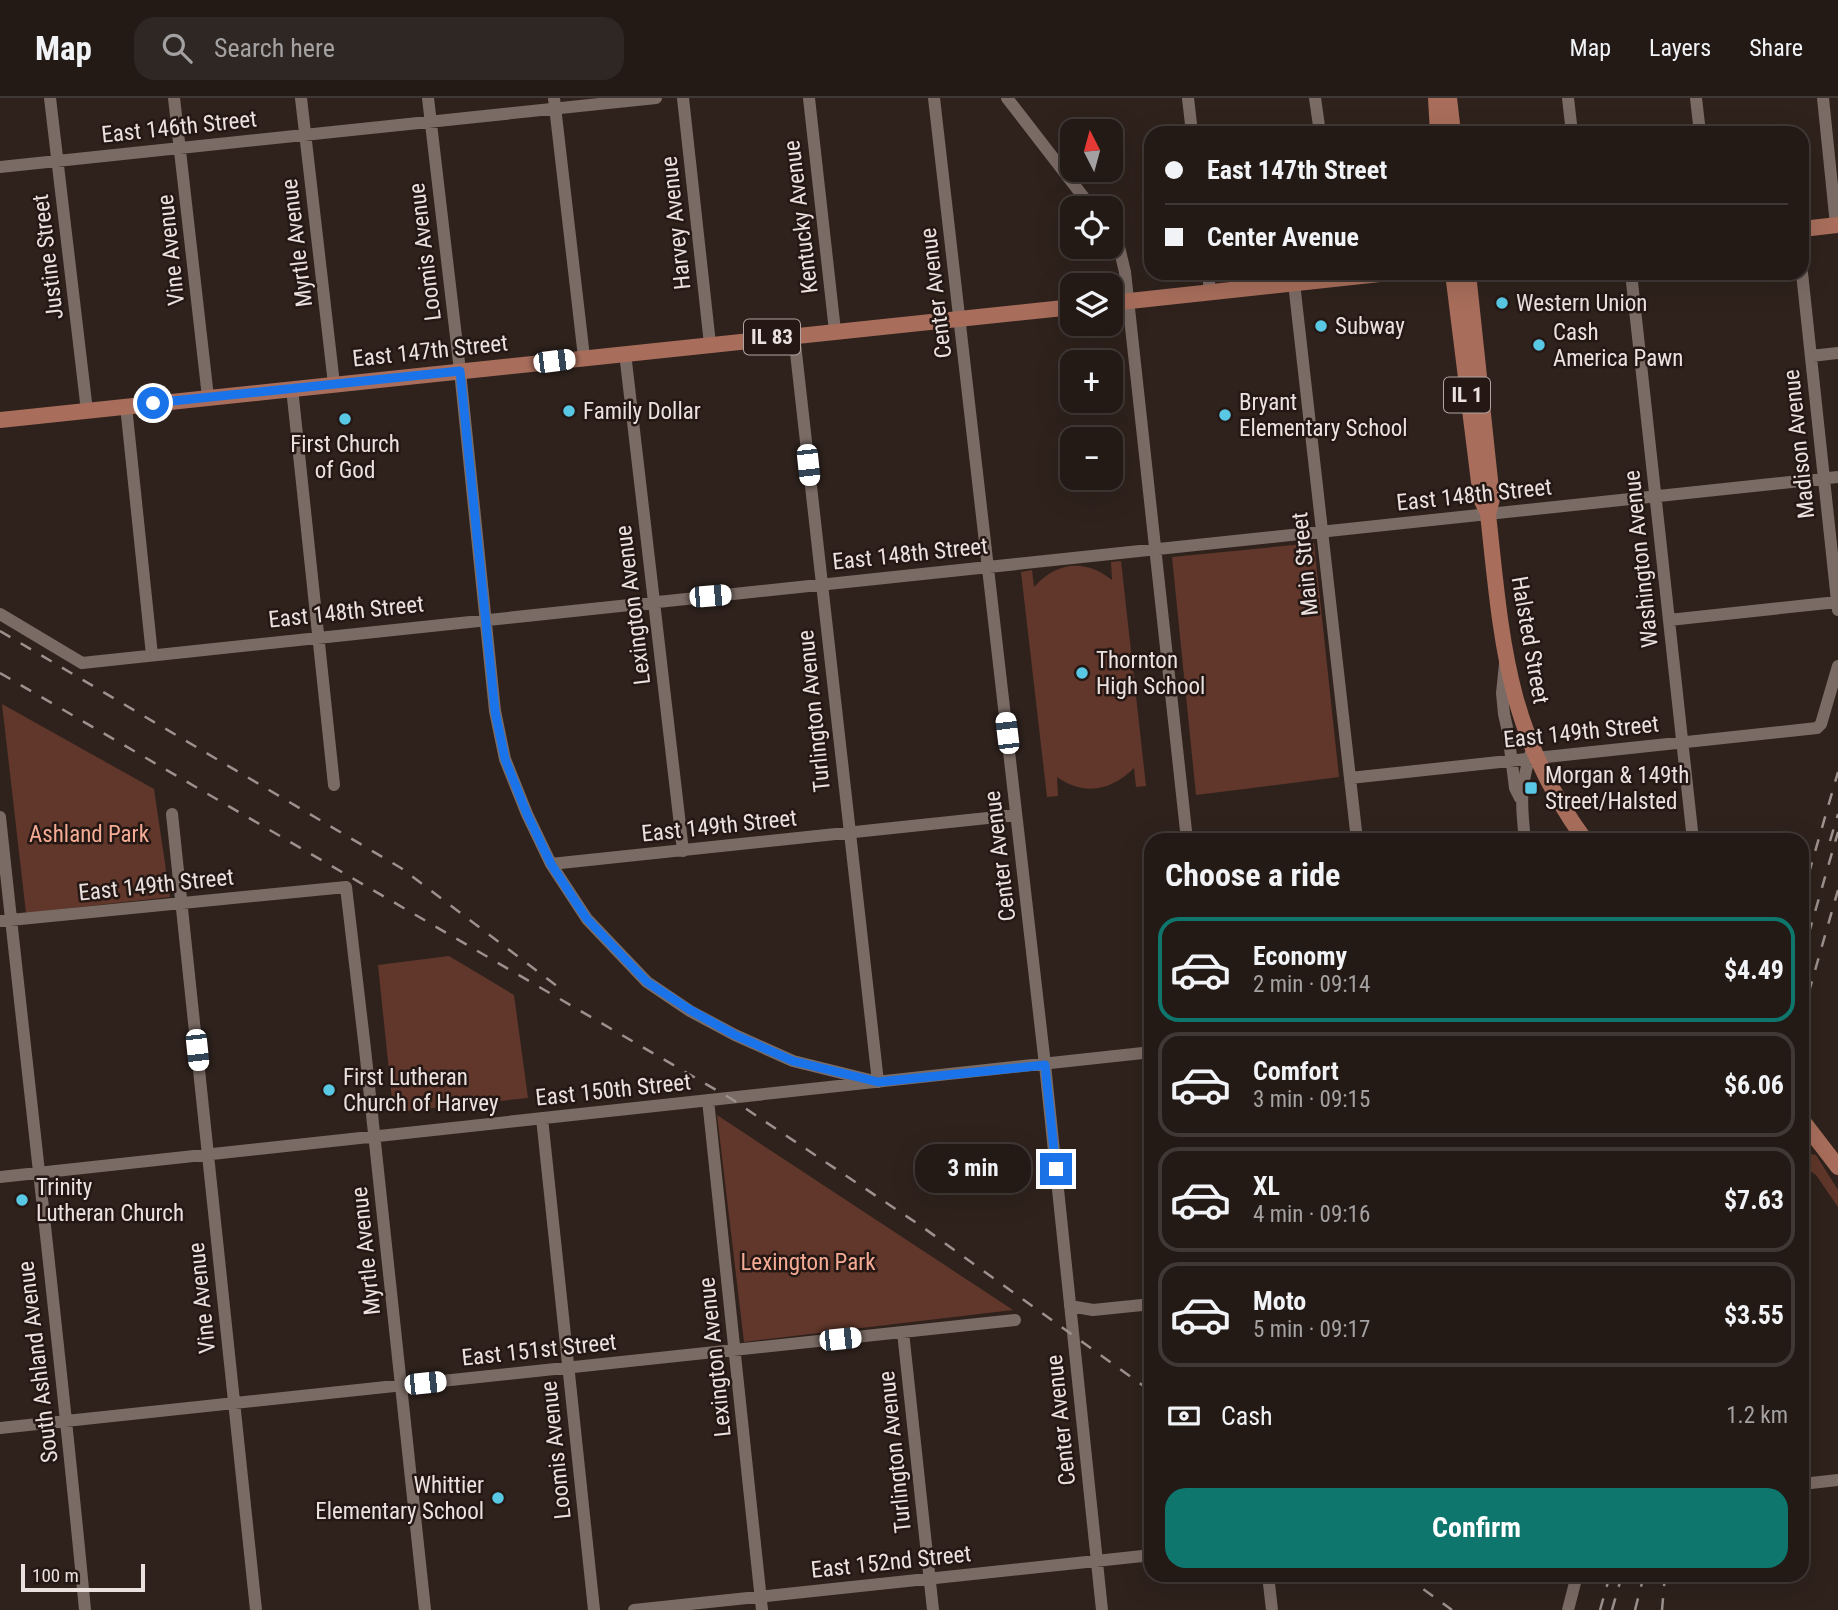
<!DOCTYPE html>
<meta charset="utf-8">
<style>
:root{--surface:#231a16;--page:#2f2723;--text:#f1f3f6;--muted:#a3a1a1;--line:#403835;--accent:#0f766e}
body{margin:0;font-family:"Roboto Condensed",sans-serif;background:var(--page);color:var(--text);height:100vh;display:flex;flex-direction:column;font-size:26px;white-space:nowrap}
*{box-sizing:border-box;margin:0}
p{font-size:23px;color:var(--muted)}
.icon{flex:none;width:38px;height:38px;fill:none;stroke:currentColor;stroke-width:2;stroke-linecap:round;stroke-linejoin:round}
.map{position:relative;flex:1;overflow:hidden}
.sheet{position:absolute;left:1144px;top:735px;width:665px;height:749px;display:flex;flex-direction:column;background:var(--surface);border-radius:21px;box-shadow:0 7px 28px #0002,0 0 0 2px var(--line)}
.sheet>*{flex:none}
.hud{position:absolute;left:1144px;top:28px;width:665px;height:154px;border-radius:21px;box-shadow:0 7px 28px #0002,0 0 0 2px var(--line);display:grid;align-content:center;height:154px;padding:0 21px;background:var(--surface)}
.needle{width:46px;rotate:354deg}
.controls{position:absolute;left:1060px;top:21px;display:grid;gap:14px}
.controls a{display:grid;place-items:center;width:63px;height:63px;border-radius:14px;background:var(--surface);box-shadow:0 7px 28px #0002,0 0 0 2px var(--line);font-size:35px}
.scale{position:absolute;left:21px;bottom:18px;width:124px;box-sizing:border-box;padding-left:7px;border:4px solid #ebe1de;border-top:0;font-size:19px;line-height:24px;white-space:nowrap;color:#ebe1de;-webkit-text-stroke:5px #251814;paint-order:stroke}
.end{position:absolute;width:32px;height:32px;margin:-16px;border:9px solid #1a73e8;background:#fff;box-shadow:0 0 0 4px #fff}
.from{border-radius:50%}
.bubble{position:absolute;height:49px;border-radius:21px;background:var(--surface);box-shadow:0 7px 28px #0002,0 0 0 2px var(--line);font-size:23px;font-weight:700;line-height:49px;text-align:center}
.car{position:absolute;width:21px;height:42px;margin:-21px -10px;border-radius:9px;box-shadow:0 0 5px 2px #0007;background:linear-gradient(#fff 24%,#345 0 40%,#fff 0 76%,#345 0 86%,#fff 0)}
.hud b{display:flex;align-items:center;gap:24px;height:66px;font-size:26px}
.hud b+b{border-top:2px solid var(--line)}
.hud i{width:18px;height:18px;background:var(--text)}
ul{padding:0;list-style:none}
li{display:flex;align-items:center;gap:21px;height:105px;margin:0 14px 10px;padding:0 7px;border:4px solid var(--line);border-radius:21px}
li div{flex:1}
li b{display:block;font-size:26px}
li em{font-style:normal;font-weight:700}
li.selected{border-color:var(--accent)}
li>.icon{width:63px;height:63px;stroke-width:1.5}
h2{padding:0 21px;font-size:32px;line-height:84px}
.pay{display:flex;align-items:center;gap:18px;height:77px;padding:0 21px;font-size:26px}
.pay p{margin-inline-start:auto}
.primary-button{display:flex;gap:14px;margin-top:auto;padding:14px 21px}
.primary-button a{flex:1;height:80px;border-radius:21px;background:var(--accent);color:#fff;font-size:28px;font-weight:700;line-height:80px;text-align:center}
header{display:flex;align-items:center;gap:42px;box-sizing:border-box;height:98px;padding:0 35px;background:var(--surface);border-bottom:2px solid var(--line)}
header strong{font-size:33px}
nav{display:flex;gap:38px;margin-inline-start:auto;font-size:24px}
.search{width:490px;height:63px;background:var(--page);display:flex;align-items:center;gap:18px;box-sizing:border-box;padding:0 24px;border-radius:21px;color:var(--muted);font-size:26px}
.map>svg:first-child{display:block}
.green{fill:#60372a}
.lines{fill:none;stroke-linecap:round;stroke-linejoin:round}
.minor{stroke:#7b6b65;stroke-width:12}
.major{stroke:#a86e5b;stroke-width:16}
.rail{stroke:#9d918d;stroke-width:2.5;stroke-dasharray:12 12;stroke-linecap:butt}
.route{stroke:#1a73e8;stroke-width:9}
.poi-dot{fill:#59c8e5;stroke:#251814;stroke-width:2.5}
.labels{text-anchor:middle;dominant-baseline:central;stroke-width:5;stroke-linejoin:round;paint-order:stroke}
.shield{fill:#251814;stroke:#b0a5a1;stroke-width:2}
.shield-label{font-size:21px;font-weight:bold;fill:#ebe1de}
.street-label{font-size:23px;fill:#ebe1de;stroke:#251814}
.poi-label{font-size:23px;fill:#ebe1de;stroke:#251814;text-anchor:start}
.park-label{font-size:23px;fill:#f5ab94;stroke:#251814}
</style>
<header>
<strong>Map</strong>
<div class="search"><svg class="icon" aria-label="search" viewBox="0 0 24 24"><circle cx="10" cy="10" r="6"/><path d="M15 15l6 6"/></svg>Search here</div>
<nav><a>Map</a><a>Layers</a><a>Share</a></nav>
</header>
<div class="map">
<svg width="1838" height="1512" viewBox="0 0 1838 1512">
<rect width="100%" height="100%" fill="#2f221d"/>
<path class="green" d="M1314 445 1339 679 1196 697 1172 459Z
M1121 463 1146 688 1136 689 1134 670C1111 693 1084 698 1057 679L1058 698 1047 699 1021 474 1032 472 1034 489C1057 463 1086 461 1112 482L1111 464Z
M2 606 154 691 170 799 26 815Z
M449 858 514 897 528 1000 405 1013 392 1002 378 867Z
M717 1017 1013 1212 744 1244Z
M1803 1055 1816 1057 1838 1092V1109L1816 1077 1803 1068Z"/>
<g class="lines">
<path class="minor" d="M50 0 87 313
M174 0 208 299
M301 0 334 286
M428 0 460 273 495 613 505 661 527 716 551 766 587 821 647 884 690 913 735 937 793 963 878 984
M554 0 584 259
M683 0 710 246
M809 0 835 233
M934 0 1045 967 1102 1512
M1007 0 1092 110
M1188 0 1192 35
M1315 0 1320 35
M1568 0 1572 35
M1696 0 1700 35
M1823 0 1836 127
M0 69 656 0
M1111 135 1119 149 1125 174 1187 742
M1208 175 1210 194
M1631 175 1693 742
M1802 175 1838 512
M1294 185 1357 742
M794 237 878 984
M625 255 683 753
M1811 258 1838 255
M292 290 334 687
M126 308 152 557
M0 516 82 565 1838 379
M1669 522 1837 504
M1505 566 1502 595 1504 616 1508 634 1515 690 1520 700
M1350 680 1817 630 1821 626 1838 568
M172 716 256 1512
M0 719C28 983 60 1247 85 1512
M1525 742C1521 707 1520 691 1530 657
M551 766 1016 717
M0 823 346 789 365 951 425 1512
M708 1002 762 1512
M542 1020 594 1512
M0 1079 1152 954
M1070 1208 1093 1212 1152 1206
M903 1234 933 1512
M0 1330 1015 1222
M1802 1386 1838 1382
M1268 1477 1272 1512
M634 1512 1152 1457
M1568 1512 1577 1477"/>
<path class="major" d="M1436 0 1438 35
M1449 0 1453 35
M1802 131 1838 127
M1453 175 1479 384 1482 403 1486 411
M1468 175 1492 401 1488 416C1502 544 1506 634 1585 742
M1111 205 1389 175
M0 322 1073 209
M1802 1022 1838 1069"/>
<path class="rail" d="M0 533 401 770 557 888
M0 575 730 1000 921 1128 1152 1294
M1830 743 1838 716
M1802 799 1838 674
M1802 859 1838 734
M1802 877 1810 850
M1802 918 1838 792
M1404 1477 1452 1512
M1600 1512 1610 1477
M1612 1512 1622 1477
M1635 1512 1644 1477
M1662 1512 1665 1477"/>
</g>
<g class="lines">
<path class="route" d="M153 305 460 273 495 613 505 661 527 716 551 766 575 803 587 821 647 884 690 912 735 937 793 963 878 984 1045 967 1056 1071"/>
</g>
<g class="poi-dot">
<circle cx="1502" cy="205" r="7"/>
<circle cx="1321" cy="228" r="7"/>
<circle cx="1539" cy="247" r="7"/>
<circle cx="569" cy="313" r="7"/>
<circle cx="1225" cy="317" r="7"/>
<circle cx="345" cy="321" r="7"/>
<circle cx="1082" cy="575" r="7"/>
<rect x="1524" y="683" width="14" height="14" rx="3.5"/>
<circle cx="329" cy="992" r="7"/>
<circle cx="22" cy="1102" r="7"/>
<circle cx="498" cy="1400" r="7"/>
</g>
<g class="labels">
<g class="shield">
<rect x="744" y="221.5" width="56" height="35" rx="5"/>
<rect x="1444" y="279.5" width="46" height="35" rx="5"/>
</g>
<g class="shield-label">
<text x="772" y="239">IL 83</text>
<text x="1467" y="297">IL 1</text>
</g>
<g class="street-label">
<text transform="translate(179 29) rotate(-6)">East 146th Street</text>
<text transform="translate(801 119) rotate(-97)">Kentucky Avenue</text>
<text transform="translate(676 125) rotate(-96)">Harvey Avenue</text>
<text transform="translate(297 145) rotate(-97)">Myrtle Avenue</text>
<text transform="translate(171 152) rotate(-96)">Vine Avenue</text>
<text transform="translate(425 154) rotate(-97)">Loomis Avenue</text>
<text transform="translate(48 159) rotate(-97)">Justine Street</text>
<text transform="translate(936 195) rotate(-97)">Center Avenue</text>
<text transform="translate(430 253) rotate(-6)">East 147th Street</text>
<text transform="translate(1799 346) rotate(-96)">Madison Avenue</text>
<text transform="translate(1474 397) rotate(-6)">East 148th Street</text>
<text transform="translate(910 456) rotate(-6)">East 148th Street</text>
<text transform="translate(1641 461) rotate(-96)">Washington Avenue</text>
<text transform="translate(1305 466) rotate(-96)">Main Street</text>
<text transform="translate(633 507) rotate(-97)">Lexington Avenue</text>
<text transform="translate(346 514) rotate(-6)">East 148th Street</text>
<text transform="translate(1530 542) rotate(80)">Halsted Street</text>
<text transform="translate(814 613) rotate(-96)">Turlington Avenue</text>
<text transform="translate(1581 634) rotate(-6)">East 149th Street</text>
<text transform="translate(719 728) rotate(-6)">East 149th Street</text>
<text transform="translate(1000 758) rotate(-97)">Center Avenue</text>
<text transform="translate(156 787) rotate(-6)">East 149th Street</text>
<text transform="translate(613 992) rotate(-6)">East 150th Street</text>
<text transform="translate(366 1153) rotate(-96)">Myrtle Avenue</text>
<text transform="translate(202 1200) rotate(-96)">Vine Avenue</text>
<text transform="translate(539 1252) rotate(-6)">East 151st Street</text>
<text transform="translate(715 1259) rotate(-96)">Lexington Avenue</text>
<text transform="translate(38 1264) rotate(-97)">South Ashland Avenue</text>
<text transform="translate(1061 1322) rotate(-96)">Center Avenue</text>
<text transform="translate(556 1352) rotate(-96)">Loomis Avenue</text>
<text transform="translate(895 1354) rotate(-96)">Turlington Avenue</text>
<text transform="translate(891 1464) rotate(-6)">East 152nd Street</text>
</g>
<g class="poi-label">
<text x="1516" y="205">Western Union</text>
<text x="1335" y="228">Subway</text>
<text x="1553" y="234">Cash<tspan x="1553" dy="26">America Pawn</tspan></text>
<text x="1239" y="304">Bryant<tspan x="1239" dy="26">Elementary School</tspan></text>
<text x="583" y="313">Family Dollar</text>
<text x="345" y="346" text-anchor="middle">First Church<tspan x="345" dy="26">of God</tspan></text>
<text x="1096" y="562">Thornton<tspan x="1096" dy="26">High School</tspan></text>
<text x="1545" y="677">Morgan &amp; 149th<tspan x="1545" dy="26">Street/Halsted</tspan></text>
<text x="343" y="979">First Lutheran<tspan x="343" dy="26">Church of Harvey</tspan></text>
<text x="36" y="1089">Trinity<tspan x="36" dy="26">Lutheran Church</tspan></text>
<text x="484" y="1387" text-anchor="end">Whittier<tspan x="484" dy="26">Elementary School</tspan></text>
</g>
<g class="park-label">
<text x="89" y="736">Ashland Park</text>
<text x="808" y="1164">Lexington Park</text>
</g>
</g>
</svg>
<div class="controls">
<a><svg class="needle" viewBox="-14 -14 28 28"><path d="M0-13l5 13h-10z" fill="#e53935"/><path d="M0 13l5-13h-10z" fill="#a3a1a1"/></svg></a>
<a><svg class="icon" aria-label="locate" viewBox="0 0 24 24"><circle cx="12" cy="12" r="6"/><path d="M12 2v4M12 18v4M2 12h4M18 12h4"/></svg></a>
<a><svg class="icon" aria-label="layers" viewBox="0 0 24 24"><path d="M12 4l9 5-9 5-9-5zM3 14l9 5 9-5"/></svg></a>
<a>+</a>
<a>−</a>
</div>
<div class="scale">100 m</div>
<i class="end from" style="left:153px;top:305px"></i>
<i class="end" style="left:1056px;top:1071px"></i>
<div class="bubble" style="left:915px;top:1046px;width:116px">3 min</div>
<i class="car" style="left:554px;top:263px;rotate:83deg"></i>
<i class="car" style="left:808px;top:367px;rotate:174deg"></i>
<i class="car" style="left:710px;top:498px;rotate:85deg"></i>
<i class="car" style="left:1007px;top:635px;rotate:353deg"></i>
<i class="car" style="left:197px;top:952px;rotate:174deg"></i>
<i class="car" style="left:840px;top:1241px;rotate:84deg"></i>
<i class="car" style="left:425px;top:1285px;rotate:84deg"></i>
<div class="hud">
<b><i class="from"></i>East 147th Street</b>
<b><i></i>Center Avenue</b>
</div>
<section class="sheet">
<h2>Choose a ride</h2>
<ul>
<li class="selected"><svg class="icon" aria-label="car" viewBox="0 0 24 24"><path d="M5 17H2v-5l4-1 3-4h7l3 4 3 1v5h-3M9 17h6M6 11h13"/><circle cx="7" cy="17" r="2"/><circle cx="17" cy="17" r="2"/></svg><div><b>Economy</b><p>2 min · 09:14</p></div><em>$4.49</em></li>
<li><svg class="icon" aria-label="car" viewBox="0 0 24 24"><path d="M5 17H2v-5l4-1 3-4h7l3 4 3 1v5h-3M9 17h6M6 11h13"/><circle cx="7" cy="17" r="2"/><circle cx="17" cy="17" r="2"/></svg><div><b>Comfort</b><p>3 min · 09:15</p></div><em>$6.06</em></li>
<li><svg class="icon" aria-label="car" viewBox="0 0 24 24"><path d="M5 17H2v-5l4-1 3-4h7l3 4 3 1v5h-3M9 17h6M6 11h13"/><circle cx="7" cy="17" r="2"/><circle cx="17" cy="17" r="2"/></svg><div><b>XL</b><p>4 min · 09:16</p></div><em>$7.63</em></li>
<li><svg class="icon" aria-label="car" viewBox="0 0 24 24"><path d="M5 17H2v-5l4-1 3-4h7l3 4 3 1v5h-3M9 17h6M6 11h13"/><circle cx="7" cy="17" r="2"/><circle cx="17" cy="17" r="2"/></svg><div><b>Moto</b><p>5 min · 09:17</p></div><em>$3.55</em></li>
</ul>
<div class="pay"><svg class="icon" aria-label="cash" viewBox="0 0 24 24"><path d="M3 7h18v10H3z"/><circle cx="12" cy="12" r="2"/></svg>Cash<p>1.2 km</p></div>
<div class="primary-button"><a>Confirm</a></div>
</section>
</div>
